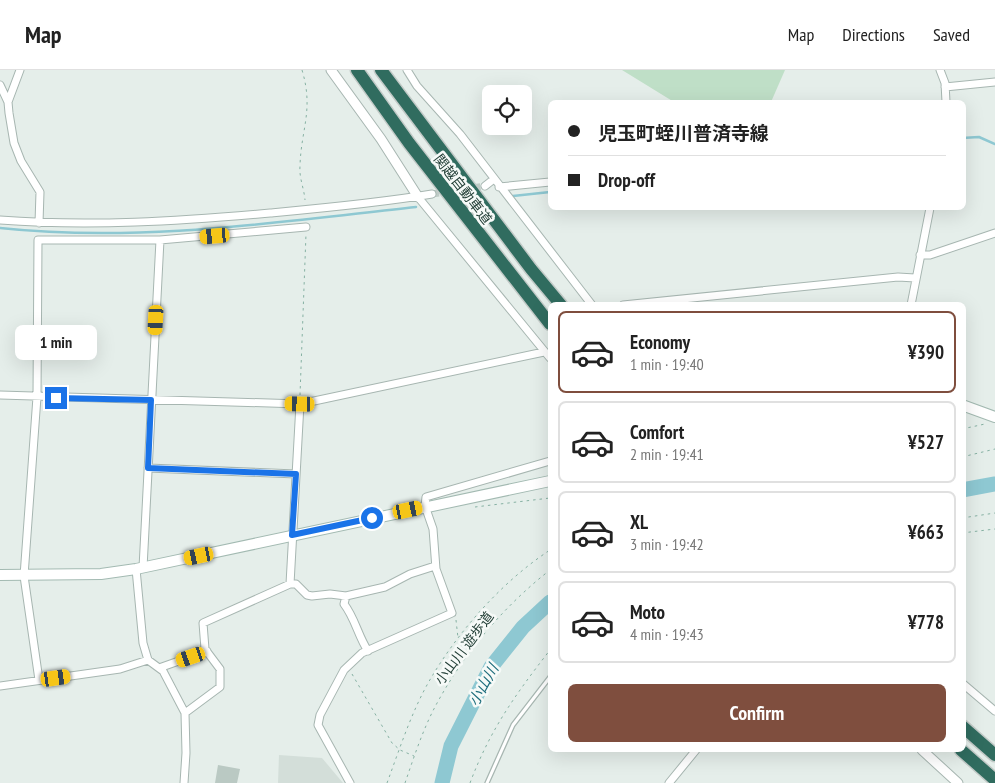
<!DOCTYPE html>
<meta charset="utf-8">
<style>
:root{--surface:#fff;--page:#f2f2f2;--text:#222;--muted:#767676;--line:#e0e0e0;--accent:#7f4e3e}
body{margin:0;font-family:"PT Sans Narrow","Noto Sans JP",sans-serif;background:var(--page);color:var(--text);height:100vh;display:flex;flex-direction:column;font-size:19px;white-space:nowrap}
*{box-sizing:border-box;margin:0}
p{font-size:16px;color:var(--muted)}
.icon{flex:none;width:28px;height:28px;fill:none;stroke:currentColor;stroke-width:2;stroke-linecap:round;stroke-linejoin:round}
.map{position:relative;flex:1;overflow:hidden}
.details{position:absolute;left:548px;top:232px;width:418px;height:450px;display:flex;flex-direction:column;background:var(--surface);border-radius:8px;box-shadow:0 5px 20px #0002}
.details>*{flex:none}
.banner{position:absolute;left:548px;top:30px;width:418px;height:110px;border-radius:8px;box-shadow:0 5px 20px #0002;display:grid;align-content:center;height:110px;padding:0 20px;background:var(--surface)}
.controls{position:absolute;left:482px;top:15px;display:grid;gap:10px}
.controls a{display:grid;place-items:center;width:50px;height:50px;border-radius:8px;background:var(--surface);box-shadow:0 5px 20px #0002;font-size:25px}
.end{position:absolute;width:22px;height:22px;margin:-11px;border:6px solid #1a73e8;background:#fff;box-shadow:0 0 0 2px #fff}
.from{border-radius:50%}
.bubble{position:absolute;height:35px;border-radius:8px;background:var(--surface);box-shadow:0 5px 20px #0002;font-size:16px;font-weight:600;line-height:35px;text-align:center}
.car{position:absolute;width:15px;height:30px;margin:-15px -8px;border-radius:6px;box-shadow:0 0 4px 1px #0007;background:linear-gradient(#f5c518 24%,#345 0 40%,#f5c518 0 76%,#345 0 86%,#f5c518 0)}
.banner b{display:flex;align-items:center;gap:18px;height:48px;font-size:19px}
.banner b+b{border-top:1px solid var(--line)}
.banner i{width:12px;height:12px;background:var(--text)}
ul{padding:9px 0 0;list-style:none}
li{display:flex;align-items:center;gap:15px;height:82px;margin:0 10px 8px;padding:0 10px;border:2px solid var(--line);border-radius:8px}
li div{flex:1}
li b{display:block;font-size:19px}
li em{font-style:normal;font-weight:600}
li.current{border-color:var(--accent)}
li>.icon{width:45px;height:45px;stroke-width:1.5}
.action{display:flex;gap:10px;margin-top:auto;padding:10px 20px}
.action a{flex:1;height:58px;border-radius:8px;background:var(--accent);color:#fff;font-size:20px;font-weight:600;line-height:58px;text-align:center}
header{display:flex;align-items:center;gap:30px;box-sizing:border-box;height:70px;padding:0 25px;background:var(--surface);border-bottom:1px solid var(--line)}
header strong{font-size:24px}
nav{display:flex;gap:28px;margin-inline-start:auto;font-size:18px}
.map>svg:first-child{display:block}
.built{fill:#d3ded9}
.green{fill:#bfdfc7}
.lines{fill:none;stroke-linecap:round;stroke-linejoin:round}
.stream{stroke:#8ec8d2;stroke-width:2.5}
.river{stroke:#8ec8d2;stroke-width:15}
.building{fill:#bac9c3}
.minor-tunnel{stroke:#becbc6;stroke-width:7;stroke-dasharray:7 3.5;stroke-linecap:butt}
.service-casing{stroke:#a7b6b1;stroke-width:5.5}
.minor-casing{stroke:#a7b6b1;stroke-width:9}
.tertiary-casing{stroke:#a7b6b1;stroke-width:11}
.secondary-casing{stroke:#a3bab2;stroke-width:12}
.motorway-casing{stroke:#c2cac7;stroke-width:15}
.path{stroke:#86b1a3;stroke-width:1;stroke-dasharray:2.5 4;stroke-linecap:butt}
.service{stroke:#fff;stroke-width:3}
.minor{stroke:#fff;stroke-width:7}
.tertiary{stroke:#fff;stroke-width:9}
.secondary{stroke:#fff;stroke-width:10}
.motorway{stroke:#306c5f;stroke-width:12}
.route{stroke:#1a73e8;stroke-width:6}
.labels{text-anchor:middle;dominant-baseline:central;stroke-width:5;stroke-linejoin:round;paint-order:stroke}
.street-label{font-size:14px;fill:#244038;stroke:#f6faf8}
.water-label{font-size:15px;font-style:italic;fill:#1e6d7c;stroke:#f6faf8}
</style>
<header>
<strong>Map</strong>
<nav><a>Map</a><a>Directions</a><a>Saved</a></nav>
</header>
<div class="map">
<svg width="995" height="713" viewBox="0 0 995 713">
<rect width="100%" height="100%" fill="#e5eeea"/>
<path class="built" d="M279 685 322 688 343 713H278Z"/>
<path class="green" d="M622 0H785L771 32H674Z"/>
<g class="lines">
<path class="stream" d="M962 68 979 67 995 74
M513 126 550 122
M0 158C139 173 278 152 416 137"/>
<path class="river" d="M962 420 995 414
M442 713 451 676 491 597 523 557 550 532"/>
</g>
<path class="building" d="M218 695 240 699 237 713H215Z"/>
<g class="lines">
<path class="minor-tunnel" d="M432 124 485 116"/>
<defs>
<path id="service" d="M487 713 513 655 550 607"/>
<path id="minor" d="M20 0 8 32 9 43 14 73 21 91 40 122 39 153
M407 0 417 16 460 64 592 235
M940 0 945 13 946 32
M0 15 8 32
M945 17 995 12
M485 116 494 109
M499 117 550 112
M418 127 550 288
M0 150C90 157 180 151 270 143 324 138 379 133 432 124
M920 185H930L995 163
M623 235 898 207 915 208
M911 235 930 138
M0 325 300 334 544 282
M148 398 296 404
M143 498 160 170
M136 499 143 573 148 590 163 601 185 643 186 683 184 713
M290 514H296L307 525 312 526 330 524 346 526 385 517 410 504 435 496
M346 526 344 534C355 548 358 566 368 581
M159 598 207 581
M39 610 24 506 37 327 38 170H160L306 157
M962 613 995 641
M0 616 120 599 148 590
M185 643 220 617V599L205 579 203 553 290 514 300 334
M350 713 318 655 320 645 344 600 362 583 452 543 436 499 433 459 425 436 426 427 550 391
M669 713 696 680"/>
<path id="tertiary" d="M331 0 381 69 418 127
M922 680 958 713"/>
<path id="secondary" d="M962 335 995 347
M0 505 101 504 136 499 550 411"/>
<path id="motorway" d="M357 0 409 73 550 254
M381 0 531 199 561 235
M962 656 995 685
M961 680 995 710"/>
</defs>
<use href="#service" class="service-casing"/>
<use href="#minor" class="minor-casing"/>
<use href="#tertiary" class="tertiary-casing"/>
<use href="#secondary" class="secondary-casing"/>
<use href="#motorway" class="motorway-casing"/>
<path class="path" d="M302 0C314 40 301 59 300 96 299 108 304 118 305 130
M300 325 306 164
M962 359 985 354
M962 387 995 379
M475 437 550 428
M962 448 995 443
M962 463 995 459
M456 550 458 568
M352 604 392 673 400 680 414 686
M387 713C400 678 412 640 431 608 460 559 503 511 550 480
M405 713C414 687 423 659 436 635 464 583 504 536 550 500
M470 713C490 660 515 625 550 580"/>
<use href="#service" class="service"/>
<use href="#minor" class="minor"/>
<use href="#tertiary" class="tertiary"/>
<use href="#secondary" class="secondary"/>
<use href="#motorway" class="motorway"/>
</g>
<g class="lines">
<path class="route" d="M56 328 151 330 148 398 296 404 292 465 372 448"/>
</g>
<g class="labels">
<g class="street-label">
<text transform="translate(463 119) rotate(52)">関越自動車道</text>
<text transform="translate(464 578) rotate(-53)">小山川 遊歩道</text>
</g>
<g class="water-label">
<text transform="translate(483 615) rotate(-61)">小山川</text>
</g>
</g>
</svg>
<div class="controls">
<a><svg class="icon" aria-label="locate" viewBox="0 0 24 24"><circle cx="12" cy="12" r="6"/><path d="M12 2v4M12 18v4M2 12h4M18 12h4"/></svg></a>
</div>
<i class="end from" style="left:372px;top:448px"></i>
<i class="end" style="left:56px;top:328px"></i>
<div class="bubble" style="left:15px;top:255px;width:82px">1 min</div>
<i class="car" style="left:215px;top:166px;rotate:265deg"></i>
<i class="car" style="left:156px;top:250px;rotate:183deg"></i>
<i class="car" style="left:300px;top:334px;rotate:271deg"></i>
<i class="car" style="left:408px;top:440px;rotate:78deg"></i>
<i class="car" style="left:199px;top:486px;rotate:258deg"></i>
<i class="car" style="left:191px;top:587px;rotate:251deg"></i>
<i class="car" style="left:56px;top:608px;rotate:82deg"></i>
<div class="banner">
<b><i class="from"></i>児玉町蛭川普済寺線</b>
<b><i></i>Drop-off</b>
</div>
<section class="details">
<ul>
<li class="current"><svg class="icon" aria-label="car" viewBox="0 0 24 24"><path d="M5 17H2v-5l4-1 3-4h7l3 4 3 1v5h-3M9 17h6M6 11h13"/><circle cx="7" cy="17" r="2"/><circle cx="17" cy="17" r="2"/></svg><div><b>Economy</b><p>1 min · 19:40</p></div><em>¥390</em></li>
<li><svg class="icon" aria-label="car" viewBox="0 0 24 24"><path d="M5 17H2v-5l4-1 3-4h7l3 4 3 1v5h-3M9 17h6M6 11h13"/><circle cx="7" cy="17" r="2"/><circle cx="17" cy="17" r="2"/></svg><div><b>Comfort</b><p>2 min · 19:41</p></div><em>¥527</em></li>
<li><svg class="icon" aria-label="car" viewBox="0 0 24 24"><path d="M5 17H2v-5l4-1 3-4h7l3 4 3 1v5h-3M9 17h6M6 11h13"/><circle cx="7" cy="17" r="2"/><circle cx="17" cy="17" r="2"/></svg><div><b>XL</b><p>3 min · 19:42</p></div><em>¥663</em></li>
<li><svg class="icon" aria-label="car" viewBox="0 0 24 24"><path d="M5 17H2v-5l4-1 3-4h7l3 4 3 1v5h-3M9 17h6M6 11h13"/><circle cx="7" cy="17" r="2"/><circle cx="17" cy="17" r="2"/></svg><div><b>Moto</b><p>4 min · 19:43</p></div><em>¥778</em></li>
</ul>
<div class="action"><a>Confirm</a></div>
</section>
</div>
